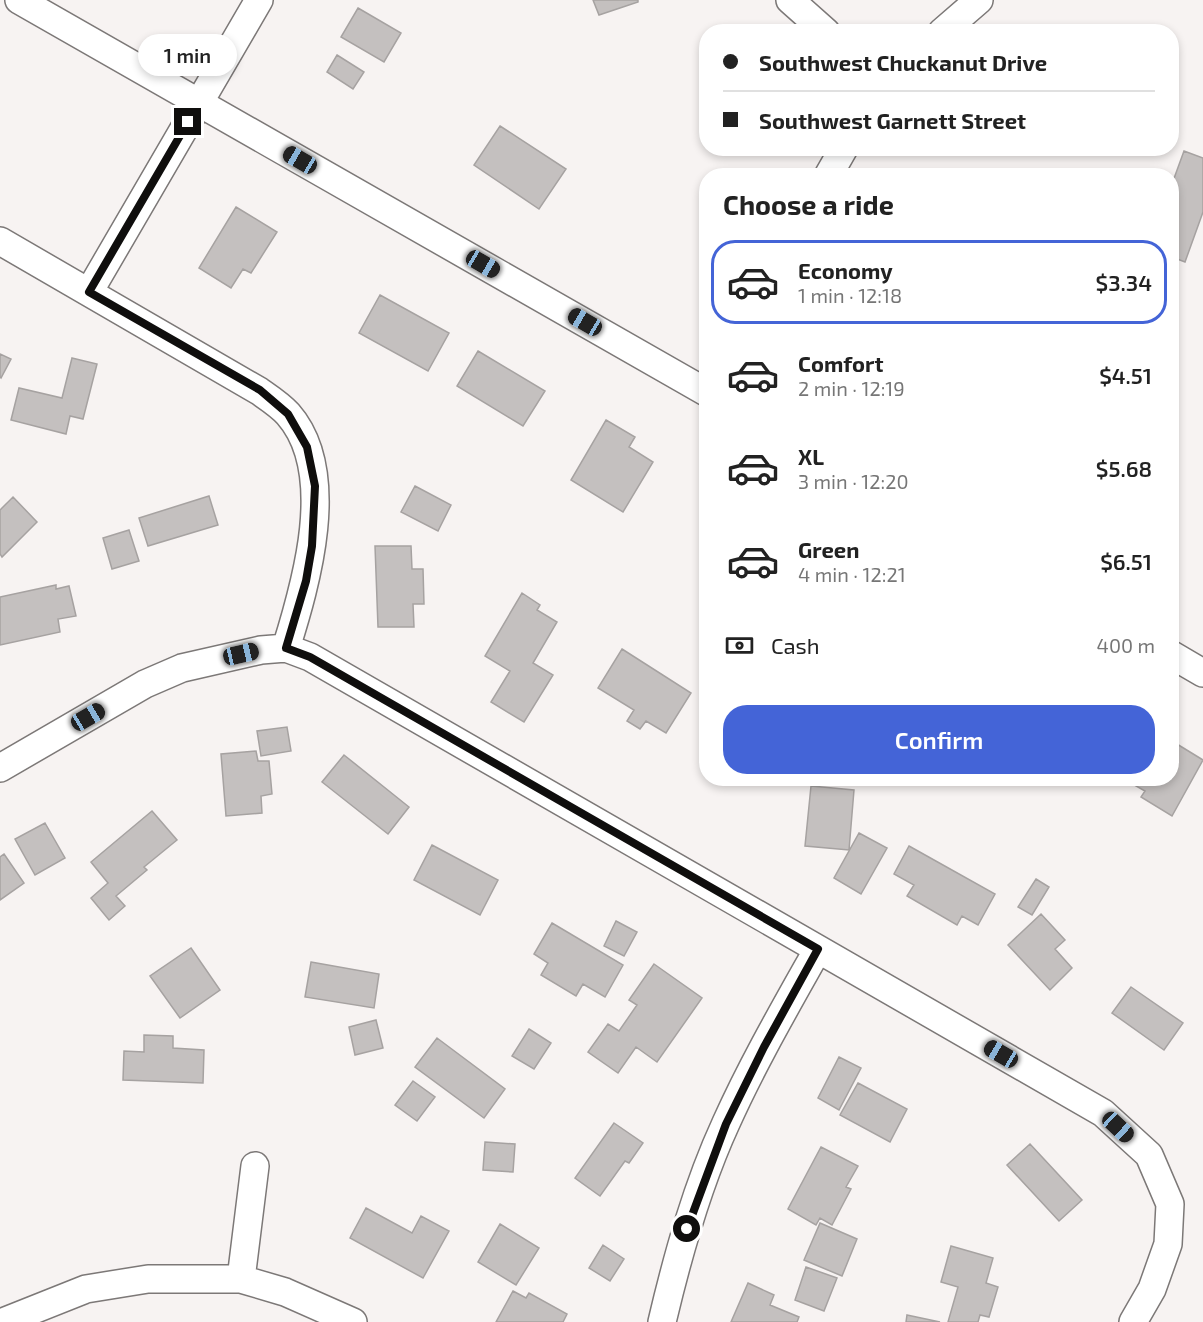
<!DOCTYPE html>
<meta charset="utf-8">
<style>
:root{--surface:#fff;--page:#f6f6f6;--text:#222;--muted:#767676;--line:#e0e0e0;--accent:#4464d7}
body{margin:0;font-family:"Exo 2",sans-serif;background:var(--page);color:var(--text);height:100vh;display:flex;flex-direction:column;font-size:22px;white-space:nowrap}
*{box-sizing:border-box;margin:0}
p{font-size:20px;color:var(--muted)}
.icon{flex:none;width:33px;height:33px;fill:none;stroke:currentColor;stroke-width:2;stroke-linecap:round;stroke-linejoin:round}
.map{position:relative;flex:1;overflow:hidden}
.side{position:absolute;left:699px;top:168px;width:480px;height:618px;display:flex;flex-direction:column;background:var(--surface);border-radius:24px;box-shadow:0 3px 9px #0003}
.side>*{flex:none}
.guide{position:absolute;left:699px;top:24px;width:480px;height:132px;border-radius:24px;box-shadow:0 3px 9px #0003;display:grid;align-content:center;height:132px;padding:0 24px;background:var(--surface)}
.end{position:absolute;width:27px;height:27px;margin:-14px;border:8px solid #0f0e0d;background:#fff;box-shadow:0 0 0 3px #fff}
.from{border-radius:50%}
.bubble{position:absolute;height:42px;border-radius:21px;background:var(--surface);box-shadow:0 3px 9px #0003;font-size:20px;font-weight:600;line-height:42px;text-align:center}
.car{position:absolute;width:18px;height:36px;margin:-18px -9px;border-radius:8px;box-shadow:0 0 4px 2px #0007;background:linear-gradient(#222 24%,#8ab4d8 0 40%,#222 0 76%,#8ab4d8 0 86%,#222 0)}
.guide b{display:flex;align-items:center;gap:21px;height:57px;font-size:22px}
.guide b+b{border-top:2px solid var(--line)}
.guide i{width:15px;height:15px;background:var(--text)}
ul{padding:0;list-style:none}
li{display:flex;align-items:center;gap:18px;height:84px;margin:0 12px 9px;padding:0 12px;border:3px solid transparent;border-radius:24px}
li div{flex:1}
li b{display:block;font-size:22px}
li em{font-style:normal;font-weight:600}
li.selected{border-color:var(--accent)}
li>.icon{width:54px;height:54px;stroke-width:1.5}
h2{padding:0 24px;font-size:27px;line-height:72px}
.pay{display:flex;align-items:center;gap:15px;height:66px;padding:0 24px;font-size:22px}
.pay p{margin-inline-start:auto}
.cta{display:flex;gap:12px;margin-top:auto;padding:12px 24px}
.cta a{flex:1;height:69px;border-radius:24px;background:var(--accent);color:#fff;font-size:24px;font-weight:600;line-height:69px;text-align:center}
.map>svg:first-child{display:block}
.building{fill:#c4c0bf;stroke:#a6a2a1;stroke-width:1.5}
.lines{fill:none;stroke-linecap:round;stroke-linejoin:round}
.minor-casing{stroke:#7c7877;stroke-width:30}
.minor{stroke:#fff;stroke-width:27}
.route{stroke:#0f0e0d;stroke-width:8}
</style>
<div class="map">
<svg width="1203" height="1322" viewBox="0 0 1203 1322">
<rect width="100%" height="100%" fill="#f7f3f2"/>
<path class="building" d="M593 0H638V2L599 15Z
M358 8 401 33 384 62 341 37Z
M337 55 364 72 353 89 327 72Z
M500 126 566 169 539 209 474 165Z
M1184 151 1203 158V212L1185 262 1172 257V184Z
M236 207 277 232 251 273 243 269 231 288 199 268Z
M380 295 449 333 428 371 359 333Z
M478 351 545 391 523 426 457 386Z
M0 354 11 359 1 378 0 377Z
M72 358 97 364 83 419 70 416 66 434 11 420 19 388 62 398Z
M606 420 635 437 629 447 653 462 623 512 571 480Z
M415 486 451 505 438 531 401 512Z
M209 496 218 525 148 546 139 518Z
M13 497 37 522 2 557 0 554V510Z
M129 530 139 561 112 569 103 538Z
M375 546H411L412 569H423L424 604H413L414 627H378Z
M56 585V589L69 586 76 616 58 619 60 632 0 645V597Z
M522 593 540 605 537 610 557 622 533 663 553 675 524 722 491 702 510 671 485 656Z
M622 649 691 693 666 733 646 721 640 729 627 721 634 710 598 688Z
M287 727 291 751 261 756 257 731Z
M1172 741 1203 760 1172 816 1141 797 1145 791 1129 782 1131 778H1172Z
M256 751 258 761H269L272 794 261 796 262 813 226 816 221 754Z
M344 755 409 807 388 834 322 782Z
M811 786 854 790 849 850 805 846Z
M152 811 177 840 144 867 147 870 116 896 125 906 109 920 91 898 108 883 91 862Z
M45 823 65 858 35 875 15 839Z
M859 833 887 848 861 894 834 878Z
M432 845 498 880 480 915 414 880Z
M909 846 995 894 978 925 962 916 957 925 907 896 914 885 894 874Z
M4 854 24 883 0 900V857Z
M1036 879 1049 887 1032 915 1018 907Z
M1041 914 1065 940 1055 949 1072 968 1050 990 1008 945Z
M616 921 637 932 624 956 604 946Z
M552 923 623 965 605 997 583 984 576 996 541 975 548 963 534 954Z
M191 948 220 990 180 1018 150 976Z
M311 962 379 974 374 1008 305 997Z
M654 964 702 998 657 1062 636 1047 618 1073 588 1052 608 1024 619 1031 637 1005 629 1000Z
M1131 987 1183 1023 1164 1050 1112 1013Z
M376 1020 383 1048 355 1055 349 1027Z
M529 1029 551 1043 534 1069 512 1056Z
M144 1035 173 1036V1048L204 1050 203 1083 123 1080 124 1051 144 1052Z
M437 1038 505 1089 484 1118 415 1067Z
M839 1057 861 1068 839 1110 818 1098Z
M413 1081 435 1097 417 1121 395 1105Z
M858 1083 907 1109 890 1142 840 1115Z
M614 1123 643 1143 629 1163 625 1161 600 1196 575 1178Z
M485 1142 515 1144 513 1172 483 1170Z
M1030 1144 1082 1200 1059 1221 1007 1165Z
M821 1147 858 1166 846 1187 851 1189 832 1225 820 1218 816 1225 788 1209Z
M366 1208 412 1233 421 1216 449 1231 423 1278 350 1238Z
M820 1223 857 1239 842 1276 804 1260Z
M500 1224 539 1248 516 1285 478 1262Z
M603 1245 624 1259 610 1281 589 1268Z
M951 1246 993 1258 986 1283 998 1287 989 1317 980 1315 978 1322H948L958 1287 941 1282Z
M806 1267 837 1278 824 1311 795 1300Z
M748 1283 774 1295 770 1305 799 1317 797 1322H731Z
M513 1291 526 1298 529 1293 567 1314 563 1322H496Z
M907 1315 940 1322H906Z"/>
<g class="lines">
<defs>
<path id="minor" d="M19 0 706 392
M790 0 826 32
M942 32 979 0
M828 176 844 148
M0 241 259 391C269 398 280 405 288 414 339 472 306 584 286 648
M89 292 259 0
M1172 655 1203 673
M0 768 145 684 182 668 261 650 286 648 310 657 1103 1113 1149 1155 1170 1204 1168 1244 1152 1289 1133 1322
M241 1279 255 1166
M3 1322 86 1289 148 1279H241L285 1292 353 1322
M662 1322C678 1254 697 1186 726 1123 753 1063 786 1006 818 949"/>
</defs>
<use href="#minor" class="minor-casing"/>
<use href="#minor" class="minor"/>
</g>
<g class="lines">
<path class="route" d="M188 122 89 292 260 390 288 414 307 447 315 486 312 546 306 581 286 648 310 657 818 949 764 1047 726 1124 687 1229"/>
</g>
</svg>
<i class="end from" style="left:687px;top:1229px"></i>
<i class="end" style="left:188px;top:122px"></i>
<div class="bubble" style="left:138px;top:34px;width:99px">1 min</div>
<i class="car" style="left:300px;top:160px;rotate:300deg"></i>
<i class="car" style="left:483px;top:264px;rotate:120deg"></i>
<i class="car" style="left:585px;top:322px;rotate:300deg"></i>
<i class="car" style="left:241px;top:654px;rotate:77deg"></i>
<i class="car" style="left:88px;top:717px;rotate:60deg"></i>
<i class="car" style="left:1001px;top:1054px;rotate:300deg"></i>
<i class="car" style="left:1118px;top:1127px;rotate:133deg"></i>
<div class="guide">
<b><i class="from"></i>Southwest Chuckanut Drive</b>
<b><i></i>Southwest Garnett Street</b>
</div>
<section class="side">
<h2>Choose a ride</h2>
<ul>
<li class="selected"><svg class="icon" aria-label="car" viewBox="0 0 24 24"><path d="M5 17H2v-5l4-1 3-4h7l3 4 3 1v5h-3M9 17h6M6 11h13"/><circle cx="7" cy="17" r="2"/><circle cx="17" cy="17" r="2"/></svg><div><b>Economy</b><p>1 min · 12:18</p></div><em>$3.34</em></li>
<li><svg class="icon" aria-label="car" viewBox="0 0 24 24"><path d="M5 17H2v-5l4-1 3-4h7l3 4 3 1v5h-3M9 17h6M6 11h13"/><circle cx="7" cy="17" r="2"/><circle cx="17" cy="17" r="2"/></svg><div><b>Comfort</b><p>2 min · 12:19</p></div><em>$4.51</em></li>
<li><svg class="icon" aria-label="car" viewBox="0 0 24 24"><path d="M5 17H2v-5l4-1 3-4h7l3 4 3 1v5h-3M9 17h6M6 11h13"/><circle cx="7" cy="17" r="2"/><circle cx="17" cy="17" r="2"/></svg><div><b>XL</b><p>3 min · 12:20</p></div><em>$5.68</em></li>
<li><svg class="icon" aria-label="car" viewBox="0 0 24 24"><path d="M5 17H2v-5l4-1 3-4h7l3 4 3 1v5h-3M9 17h6M6 11h13"/><circle cx="7" cy="17" r="2"/><circle cx="17" cy="17" r="2"/></svg><div><b>Green</b><p>4 min · 12:21</p></div><em>$6.51</em></li>
</ul>
<div class="pay"><svg class="icon" aria-label="cash" viewBox="0 0 24 24"><path d="M3 7h18v10H3z"/><circle cx="12" cy="12" r="2"/></svg>Cash<p>400 m</p></div>
<div class="cta"><a>Confirm</a></div>
</section>
</div>
